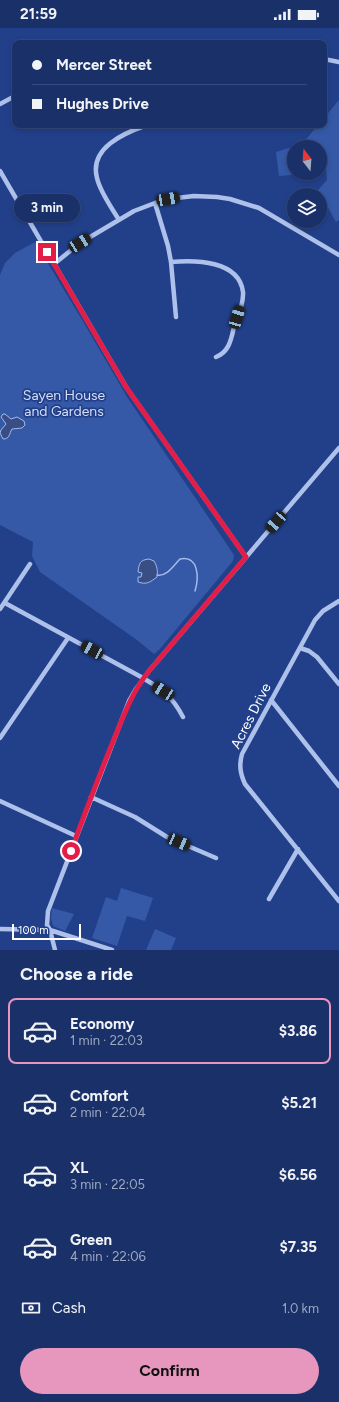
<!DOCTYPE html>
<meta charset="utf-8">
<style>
:root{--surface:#1a3068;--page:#23386e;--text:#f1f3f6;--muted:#9fa9c0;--line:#384b7c;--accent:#e797bd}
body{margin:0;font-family:Figtree,sans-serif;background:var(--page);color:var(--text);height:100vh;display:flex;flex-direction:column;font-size:15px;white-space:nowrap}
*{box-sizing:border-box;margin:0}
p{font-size:13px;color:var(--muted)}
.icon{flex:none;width:22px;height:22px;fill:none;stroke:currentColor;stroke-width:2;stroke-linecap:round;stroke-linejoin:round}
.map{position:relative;height:922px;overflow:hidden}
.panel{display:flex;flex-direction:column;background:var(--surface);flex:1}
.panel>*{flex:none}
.guide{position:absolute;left:12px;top:12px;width:315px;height:88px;border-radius:8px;box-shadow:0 2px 6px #0003,0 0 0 1px var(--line);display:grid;align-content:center;height:88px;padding:0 20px;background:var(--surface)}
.needle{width:26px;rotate:343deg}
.controls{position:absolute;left:287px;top:112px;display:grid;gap:8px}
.controls a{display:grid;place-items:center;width:40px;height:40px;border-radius:50%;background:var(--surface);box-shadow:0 2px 6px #0003,0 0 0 1px var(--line);font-size:20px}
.scale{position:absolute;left:12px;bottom:10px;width:69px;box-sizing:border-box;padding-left:4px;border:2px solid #fff;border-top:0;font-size:11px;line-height:14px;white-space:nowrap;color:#fff;-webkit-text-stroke:3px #22408a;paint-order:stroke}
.end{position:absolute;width:18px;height:18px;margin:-9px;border:5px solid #e11d48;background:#fff;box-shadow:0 0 0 2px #fff}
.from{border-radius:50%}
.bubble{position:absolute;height:28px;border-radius:14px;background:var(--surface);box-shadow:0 2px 6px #0003,0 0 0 1px var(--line);font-size:13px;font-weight:700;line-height:28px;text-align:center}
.car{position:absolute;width:12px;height:24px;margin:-12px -6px;border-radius:5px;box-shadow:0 0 3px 1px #0007;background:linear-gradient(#222 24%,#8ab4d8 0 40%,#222 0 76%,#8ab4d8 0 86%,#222 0)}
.guide b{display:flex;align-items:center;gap:14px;height:38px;font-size:15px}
.guide b+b{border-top:1px solid var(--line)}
.guide i{width:10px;height:10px;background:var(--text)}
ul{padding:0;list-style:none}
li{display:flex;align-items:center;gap:12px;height:66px;margin:0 8px 6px;padding:0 12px;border:2px solid transparent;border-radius:8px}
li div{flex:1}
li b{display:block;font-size:15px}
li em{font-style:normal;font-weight:700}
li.on{border-color:var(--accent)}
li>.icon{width:36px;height:36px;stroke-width:1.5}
h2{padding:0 20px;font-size:18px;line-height:48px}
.pay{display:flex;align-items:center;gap:10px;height:44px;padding:0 20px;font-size:15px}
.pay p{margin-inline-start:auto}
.action{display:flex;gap:8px;margin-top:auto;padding:8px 20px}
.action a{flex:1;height:46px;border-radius:24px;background:var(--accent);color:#111;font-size:16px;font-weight:700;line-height:46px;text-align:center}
.status{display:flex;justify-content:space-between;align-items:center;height:28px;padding:0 20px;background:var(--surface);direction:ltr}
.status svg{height:11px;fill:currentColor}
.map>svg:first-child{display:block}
.green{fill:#3559a7}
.water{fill:#384e84;stroke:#a2baec}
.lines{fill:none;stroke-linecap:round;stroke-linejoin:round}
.stream{stroke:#a2baec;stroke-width:1.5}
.minor{stroke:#aec1eb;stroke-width:4.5}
.route{stroke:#e11d48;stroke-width:5}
.labels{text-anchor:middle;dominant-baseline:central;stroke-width:3.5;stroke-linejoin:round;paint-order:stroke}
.park-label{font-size:14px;fill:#d3def8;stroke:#22408a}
.street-label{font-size:14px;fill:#fff;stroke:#22408a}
</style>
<div class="status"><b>21:59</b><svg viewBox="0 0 49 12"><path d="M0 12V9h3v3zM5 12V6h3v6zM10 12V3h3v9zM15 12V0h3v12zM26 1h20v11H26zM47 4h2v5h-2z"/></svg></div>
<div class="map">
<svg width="339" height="922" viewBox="0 0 339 922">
<rect width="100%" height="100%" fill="#22408a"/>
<path class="green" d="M339 72V192L336 194 318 162 327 152 326 140 320 136V119H294V143L291 147 279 148 276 124 302 116 318 97H324V90Z
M35 214 81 290 127 369 234 527 233 533 159 622 154 626 137 612 40 544 32 528 33 514 0 497V247L5 235 15 225Z
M121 860 153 870 145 893 127 888 117 918 92 910 106 869 117 873Z
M52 880 74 886 65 903 53 898 51 890Z
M155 901 176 910 171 922H146Z"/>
<path class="water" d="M3 386H5L11 391 17 389 24 393 25 397 22 400 12 401C9 406 10 411 3 411L0 405 1 402 6 396 1 389Z
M149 531 154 533C157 538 158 543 157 549 150 554 147 557 138 554V549H141L142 545 138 544C139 535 140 532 149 531Z"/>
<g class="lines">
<path class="stream" d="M157 547C167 549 174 537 180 531 199 527 199 550 195 563"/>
<path class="minor" d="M182 15 204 14 237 15
M324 31 339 34
M0 76 15 68
M0 143 126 359 246 529
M155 175 168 218 171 234 176 289
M119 192C112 180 100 164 97 150 89 120 124 105 147 97
M171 234C195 232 239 232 243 264 244 275 238 289 234 299 231 312 229 324 216 329
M54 236 80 215 134 183 155 175 168 171 194 168 217 169 230 171 259 180 339 227
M339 573 323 583 315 592 242 726C239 737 240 745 245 756L339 873
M5 575 143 650C163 662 172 668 183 689
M0 581 30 536
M300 620 309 623 317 629 339 656
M271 672 339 758
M0 710 68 610
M91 769 135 789 167 809 216 830
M0 773 76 808
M269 871 298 821
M0 901 50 902 112 922
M55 922 50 902 47 897 48 883 129 673 136 661 149 643 339 420"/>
</g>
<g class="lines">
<path class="route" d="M47 224 126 359 246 529 149 643C132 664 124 687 114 711 99 748 85 785 71 823"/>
</g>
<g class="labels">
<g class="park-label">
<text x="64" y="367">Sayen House<tspan x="64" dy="16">and Gardens</tspan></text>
</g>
<g class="street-label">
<text transform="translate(251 688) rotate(-63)">Acres Drive</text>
</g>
</g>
</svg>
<div class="controls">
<a><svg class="needle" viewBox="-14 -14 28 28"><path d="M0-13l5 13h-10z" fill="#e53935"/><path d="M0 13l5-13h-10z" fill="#9fa9c0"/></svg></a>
<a><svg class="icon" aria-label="layers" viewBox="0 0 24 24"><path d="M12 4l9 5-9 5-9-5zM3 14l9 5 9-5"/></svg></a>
</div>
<div class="scale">100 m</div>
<i class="end from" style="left:71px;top:823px"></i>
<i class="end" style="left:47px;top:224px"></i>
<div class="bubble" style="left:14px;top:166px;width:66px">3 min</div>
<i class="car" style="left:168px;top:171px;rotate:80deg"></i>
<i class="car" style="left:80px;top:215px;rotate:58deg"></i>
<i class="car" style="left:237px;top:289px;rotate:16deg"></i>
<i class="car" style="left:276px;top:494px;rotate:221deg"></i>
<i class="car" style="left:92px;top:622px;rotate:298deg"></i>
<i class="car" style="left:163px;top:663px;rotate:302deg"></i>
<i class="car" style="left:179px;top:814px;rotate:113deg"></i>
<div class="guide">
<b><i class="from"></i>Mercer Street</b>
<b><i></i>Hughes Drive</b>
</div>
</div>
<section class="panel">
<h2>Choose a ride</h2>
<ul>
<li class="on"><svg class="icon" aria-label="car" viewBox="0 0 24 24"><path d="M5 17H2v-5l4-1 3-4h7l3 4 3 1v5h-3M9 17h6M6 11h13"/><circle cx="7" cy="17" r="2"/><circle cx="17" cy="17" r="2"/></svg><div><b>Economy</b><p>1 min · 22:03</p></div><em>$3.86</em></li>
<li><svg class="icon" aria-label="car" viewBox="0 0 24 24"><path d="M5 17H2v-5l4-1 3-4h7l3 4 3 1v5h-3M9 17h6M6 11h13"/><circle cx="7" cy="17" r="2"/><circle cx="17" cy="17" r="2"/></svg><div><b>Comfort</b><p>2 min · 22:04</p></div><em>$5.21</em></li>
<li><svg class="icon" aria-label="car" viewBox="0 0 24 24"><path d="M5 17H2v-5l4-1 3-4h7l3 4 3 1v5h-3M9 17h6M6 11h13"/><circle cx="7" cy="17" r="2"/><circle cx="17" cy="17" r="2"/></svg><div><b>XL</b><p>3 min · 22:05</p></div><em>$6.56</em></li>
<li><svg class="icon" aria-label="car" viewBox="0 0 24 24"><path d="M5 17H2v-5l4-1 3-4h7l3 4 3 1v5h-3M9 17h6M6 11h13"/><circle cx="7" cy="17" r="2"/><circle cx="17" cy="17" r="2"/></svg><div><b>Green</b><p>4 min · 22:06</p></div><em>$7.35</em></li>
</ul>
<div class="pay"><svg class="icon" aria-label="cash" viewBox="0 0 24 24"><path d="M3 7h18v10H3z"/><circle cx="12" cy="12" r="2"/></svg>Cash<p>1.0 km</p></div>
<div class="action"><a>Confirm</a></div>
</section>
